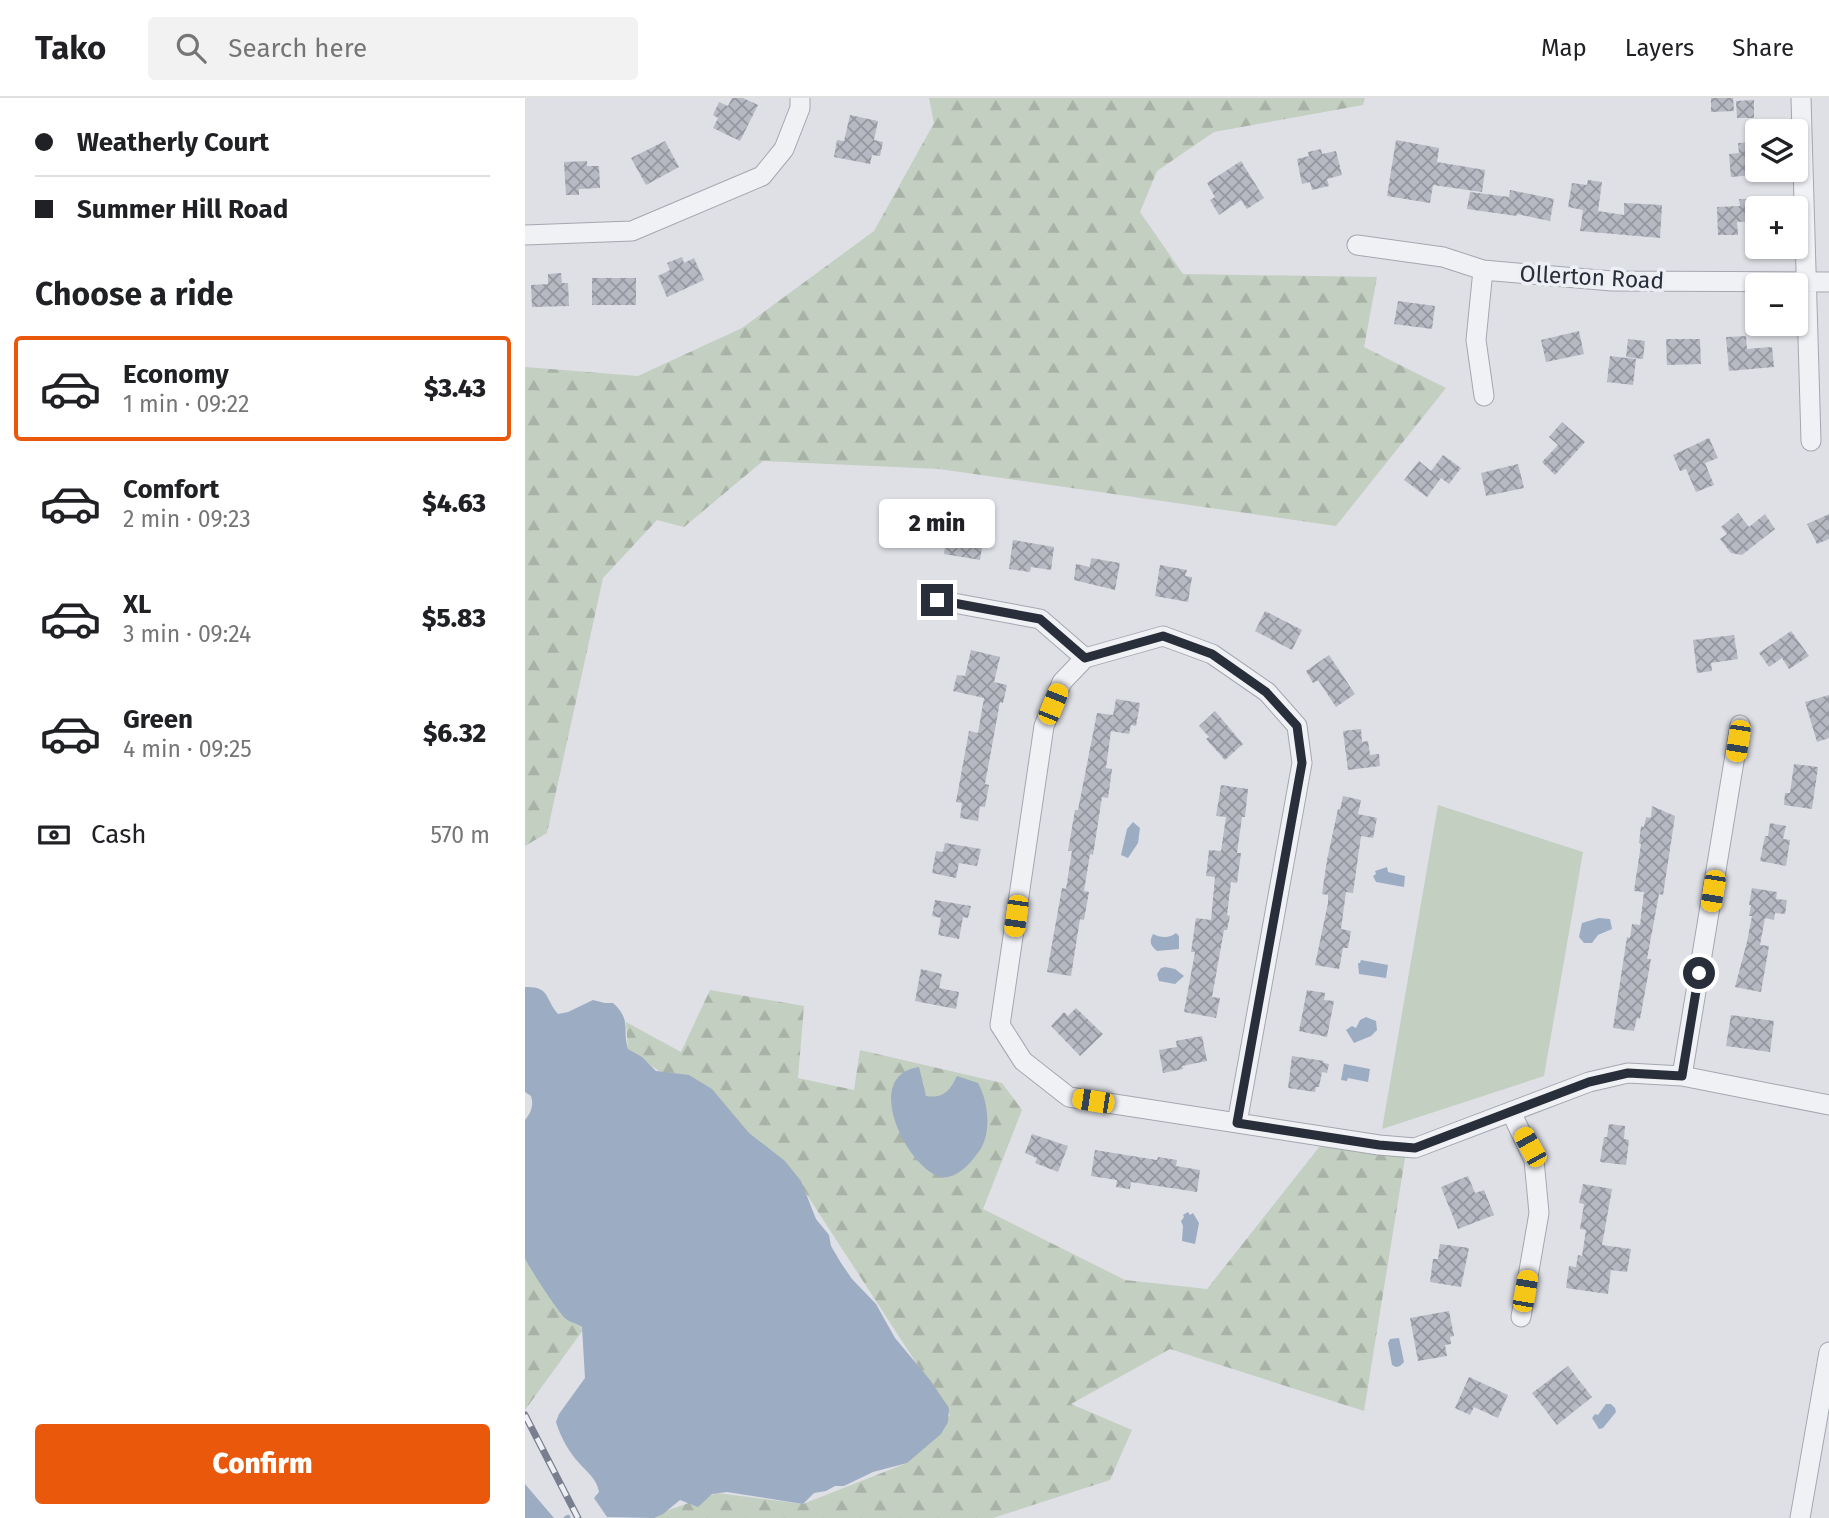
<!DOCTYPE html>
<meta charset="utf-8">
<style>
:root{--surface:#fff;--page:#f2f2f2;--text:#202124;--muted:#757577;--line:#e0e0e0;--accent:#ea580c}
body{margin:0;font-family:"Fira Sans",sans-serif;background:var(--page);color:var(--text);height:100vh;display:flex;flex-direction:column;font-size:26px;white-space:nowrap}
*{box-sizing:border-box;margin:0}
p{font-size:23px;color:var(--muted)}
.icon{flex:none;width:38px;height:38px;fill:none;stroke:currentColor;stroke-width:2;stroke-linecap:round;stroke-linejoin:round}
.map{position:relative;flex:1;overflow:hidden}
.panel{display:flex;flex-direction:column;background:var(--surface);width:525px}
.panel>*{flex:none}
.hud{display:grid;align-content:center;height:154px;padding:0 35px;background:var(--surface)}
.controls{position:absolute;left:1220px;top:21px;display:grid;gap:14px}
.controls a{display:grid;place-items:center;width:63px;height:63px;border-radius:7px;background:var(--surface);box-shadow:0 2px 5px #0004;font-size:35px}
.end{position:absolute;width:32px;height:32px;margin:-16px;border:9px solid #292e3b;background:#fff;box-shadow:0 0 0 4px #fff}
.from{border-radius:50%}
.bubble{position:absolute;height:49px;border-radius:7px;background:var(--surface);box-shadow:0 2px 5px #0004;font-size:23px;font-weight:800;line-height:49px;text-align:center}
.car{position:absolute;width:21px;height:42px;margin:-21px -10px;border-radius:9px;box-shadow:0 0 5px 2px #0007;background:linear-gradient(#f5c518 24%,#345 0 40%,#f5c518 0 76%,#345 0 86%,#f5c518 0)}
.hud b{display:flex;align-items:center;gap:24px;height:66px;font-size:26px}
.hud b+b{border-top:2px solid var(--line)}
.hud i{width:18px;height:18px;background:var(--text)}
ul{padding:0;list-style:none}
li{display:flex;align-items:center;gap:21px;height:105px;margin:0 14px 10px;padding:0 21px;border:4px solid transparent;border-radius:7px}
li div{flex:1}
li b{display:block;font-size:26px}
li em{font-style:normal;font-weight:800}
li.active{border-color:var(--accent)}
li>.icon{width:63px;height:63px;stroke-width:1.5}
h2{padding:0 35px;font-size:32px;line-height:84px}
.pay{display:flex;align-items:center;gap:18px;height:77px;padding:0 35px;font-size:26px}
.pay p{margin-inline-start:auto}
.button{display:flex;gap:14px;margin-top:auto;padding:14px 35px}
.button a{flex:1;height:80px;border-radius:7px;background:var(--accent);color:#fff;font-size:28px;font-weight:800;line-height:80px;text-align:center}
header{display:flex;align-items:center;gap:42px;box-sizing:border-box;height:98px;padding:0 35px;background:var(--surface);border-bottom:2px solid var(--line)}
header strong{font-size:33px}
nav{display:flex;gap:38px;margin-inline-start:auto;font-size:24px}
.search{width:490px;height:63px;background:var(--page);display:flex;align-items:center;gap:18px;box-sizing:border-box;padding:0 24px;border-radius:7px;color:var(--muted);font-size:26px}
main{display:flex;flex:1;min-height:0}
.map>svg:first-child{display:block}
.forest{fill:url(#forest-firs)}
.green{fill:#c3cfc0}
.water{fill:#9cacc2}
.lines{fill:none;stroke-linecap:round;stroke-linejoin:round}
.stream{stroke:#9cacc2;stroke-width:4.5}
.building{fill:url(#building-cross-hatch)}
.minor-casing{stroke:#a4a7af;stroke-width:21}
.minor{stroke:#f0f1f5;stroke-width:19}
.rail-casing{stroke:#797f8e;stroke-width:7}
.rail{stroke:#edeff4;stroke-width:4.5;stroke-dasharray:13;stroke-linecap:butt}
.route{stroke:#292e3b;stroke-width:9}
.labels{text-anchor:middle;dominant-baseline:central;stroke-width:7;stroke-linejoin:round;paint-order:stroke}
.street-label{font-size:23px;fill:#292e3b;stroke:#edeff4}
</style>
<header>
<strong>Tako</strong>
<div class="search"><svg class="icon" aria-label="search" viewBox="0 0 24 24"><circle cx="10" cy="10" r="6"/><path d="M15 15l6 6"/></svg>Search here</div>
<nav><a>Map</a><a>Layers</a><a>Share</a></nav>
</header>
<main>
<section class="panel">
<div class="hud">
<b><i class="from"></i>Weatherly Court</b>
<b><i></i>Summer Hill Road</b>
</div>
<h2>Choose a ride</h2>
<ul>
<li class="active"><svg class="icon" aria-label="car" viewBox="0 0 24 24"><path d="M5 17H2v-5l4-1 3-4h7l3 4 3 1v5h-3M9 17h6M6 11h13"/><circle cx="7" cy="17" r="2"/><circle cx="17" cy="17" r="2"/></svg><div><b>Economy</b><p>1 min · 09:22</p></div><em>$3.43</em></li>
<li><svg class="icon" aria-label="car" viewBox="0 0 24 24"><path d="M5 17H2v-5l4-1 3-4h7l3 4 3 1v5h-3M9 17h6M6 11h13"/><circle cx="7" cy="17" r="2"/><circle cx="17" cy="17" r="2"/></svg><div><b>Comfort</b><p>2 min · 09:23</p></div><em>$4.63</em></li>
<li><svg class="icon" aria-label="car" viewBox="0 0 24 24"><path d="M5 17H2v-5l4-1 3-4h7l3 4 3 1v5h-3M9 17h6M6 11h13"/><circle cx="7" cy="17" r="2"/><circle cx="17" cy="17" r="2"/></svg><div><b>XL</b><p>3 min · 09:24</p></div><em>$5.83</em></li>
<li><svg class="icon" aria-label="car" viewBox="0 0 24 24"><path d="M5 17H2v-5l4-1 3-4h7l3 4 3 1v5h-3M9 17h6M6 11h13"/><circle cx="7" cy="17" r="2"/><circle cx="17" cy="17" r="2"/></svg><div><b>Green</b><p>4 min · 09:25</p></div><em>$6.32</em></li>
</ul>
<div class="pay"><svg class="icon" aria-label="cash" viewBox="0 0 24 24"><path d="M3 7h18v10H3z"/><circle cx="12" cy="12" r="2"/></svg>Cash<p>570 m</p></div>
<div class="button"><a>Confirm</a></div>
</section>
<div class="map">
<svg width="1304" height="1420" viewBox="0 0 1304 1420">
<defs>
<pattern id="forest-firs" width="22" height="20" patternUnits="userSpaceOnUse" patternTransform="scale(1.75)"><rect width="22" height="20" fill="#c3cfc0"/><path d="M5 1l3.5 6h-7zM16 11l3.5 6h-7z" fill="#a8b2a6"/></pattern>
<pattern id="building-cross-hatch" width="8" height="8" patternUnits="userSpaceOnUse" patternTransform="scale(1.75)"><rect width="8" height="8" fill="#b6b9c2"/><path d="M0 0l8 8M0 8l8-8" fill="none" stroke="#94979f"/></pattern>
</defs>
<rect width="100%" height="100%" fill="#dee0e6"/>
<path class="forest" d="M404 0H840L838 7 689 34 632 73 615 114 658 176 852 179 839 249 921 290 811 428 414 371 238 363 159 429 132 422 78 480 22 735 0 748V269L113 278 217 230 349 133 409 25Z
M185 892 279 908 273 980 329 992 335 952 477 985 497 1012 458 1111 600 1182 682 1191 795 1048 881 1054 839 1313 645 1251 546 1306 607 1332 585 1382 468 1420H121L192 1395 278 1406 382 1365 425 1317 260 1063 103 951 101 924 156 954Z
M0 1139 58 1232 0 1312Z"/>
<path class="green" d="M913 707 1058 754 1019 978 857 1031Z"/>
<path class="water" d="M608 724 615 730 613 745 603 760 596 757 602 731Z
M862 769 863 774 880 778 879 789 851 784 848 778 851 776 850 773Z
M1074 820 1085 821 1087 831 1073 837 1067 845H1059L1054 839 1057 825Z
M651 835 654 838V851L632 853C625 847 624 844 628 836 636 840 645 840 651 835Z
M836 862 863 867 861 880 834 876 833 865H835Z
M640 869 650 871 659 878 650 886 634 883 632 876 636 870Z
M0 889C25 888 20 901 33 916L43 914 68 902 80 905H88C107 922 97 932 103 951L117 959 131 973 164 977 187 991 224 1035 260 1063 276 1083 291 1121 304 1137 306 1148 316 1165 327 1181 351 1206 370 1240 405 1282 424 1310 423 1324 416 1336 382 1365 348 1374 319 1388H310L301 1393 289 1395 278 1406 202 1394 187 1396 173 1409 155 1402 138 1416 129 1420 82 1419 69 1400 74 1394C72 1381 62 1374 54 1365 44 1354 35 1338 31 1324L34 1316 60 1280 57 1229C52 1225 46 1225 41 1221 35 1217 3 1168 0 1160V1022C6 1015 9 1007 6 998L0 994Z
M841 919 851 923 852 932 846 938 829 945 821 932 827 928 831 930 835 922Z
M819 966 845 971 843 984 823 980 822 983 816 982Z
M394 969 401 998C418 1001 425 993 432 978L453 985C463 1003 467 1033 455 1052 447 1063 437 1076 423 1079 390 1085 331 978 394 969Z
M663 1114 665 1117 668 1115 674 1125 670 1146 657 1143 658 1128 656 1123 659 1119 658 1117Z
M874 1240 879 1264 875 1268 871 1269 867 1267 863 1245 865 1241Z
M1081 1306H1086L1090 1310 1091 1314 1078 1330 1074 1331 1067 1320 1070 1316 1073 1317Z
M0 1386 29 1420H0Z"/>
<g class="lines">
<path class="stream" d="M41 1420 43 1419"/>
</g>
<path class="building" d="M207 0H218L233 7 215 43 188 30 193 20 188 17 194 4 203 8Z
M1186 0H1208L1209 13 1186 14Z
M1229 2V20H1212L1211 3Z
M325 17 353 23 349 42 358 44 355 58 347 57 345 66 309 59 312 42 319 43Z
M871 42 914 50 912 64 960 72 957 94 908 87 905 105 862 98Z
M140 43 154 69 121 87 106 60Z
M1231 44 1232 61 1226 62 1228 77 1206 79 1204 56 1214 55 1213 45Z
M796 51 797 56 811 53 817 77 802 81 804 88 787 92 785 84 777 86 772 61 784 58 783 54Z
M62 63V68H74L75 90 54 91V97H41L39 64Z
M716 63 739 100 722 111 716 102 694 117 685 102 690 99 682 85Z
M1063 82 1077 84 1073 113 1099 117V105L1137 107 1135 140 1055 133 1058 112 1043 109 1047 85 1062 87Z
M985 92 1029 101 1025 123 992 116V118L942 111 945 94 984 99Z
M1214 101H1232V123L1212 124 1213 137H1193L1192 109 1215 108Z
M157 159 159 165 169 160 179 182 142 199 133 178 145 172 142 165Z
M36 175 37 185H43L44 208 7 209 6 187 23 186V176Z
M67 180H111V207H67Z
M873 203 910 208 907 231 869 226Z
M1054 233 1059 256 1021 264 1016 242Z
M1221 238 1222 251 1247 249 1249 269 1204 273 1201 239Z
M1103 241 1120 243 1118 261 1101 259Z
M1141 241H1175L1176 266 1142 267Z
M1085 258 1111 261 1108 287 1082 284Z
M1037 324 1060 344 1030 377 1017 364 1033 347 1024 339Z
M1184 340 1193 360 1180 365 1189 387 1171 394 1161 371 1155 373 1148 357Z
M918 357 936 370 924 386 916 380 902 399 879 382 894 363 906 373Z
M993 366 999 390 961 398 956 375Z
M1213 415 1224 429 1240 416 1250 431 1217 457 1206 455 1195 441 1202 436 1196 429Z
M1304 416V441L1292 446 1282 426Z
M442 427 460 430 455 462 419 456 423 428 441 431Z
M488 442 529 449 526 472 506 469 505 474 484 471Z
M566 460 595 465 590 492 549 482 551 466 565 469Z
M635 467 662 472 660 478 667 479 663 504 630 498Z
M740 513 777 532 767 552 730 533Z
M1266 533 1284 558 1264 571 1257 560 1244 569 1234 555Z
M1209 537 1213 561 1186 565 1187 573 1172 575 1168 542Z
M446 552 475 559 469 584 482 587 478 605 475 604 460 686 464 687 460 709 455 708 453 723 435 720 437 705 431 704 444 633 453 635 459 600 428 593 432 577 440 578Z
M804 557 830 596 811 609 793 582 788 585 781 573Z
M1304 597V640L1292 644 1280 604Z
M591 601 615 605 611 628 606 627 604 636 586 633 581 670 587 671 583 700 577 699 568 757 565 756 559 793 564 794 559 822 555 821 546 878 522 874 537 790 541 791 547 753H543L550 712H553L572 615 588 617Z
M690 613 718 646 700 662 681 641 684 639 674 628Z
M836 631 837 644 843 643 845 657 854 656 855 668 823 672 818 633Z
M1269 666 1293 669 1287 711 1259 707 1260 695H1265Z
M696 687 723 691 720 719H717L712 755H716L712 785 706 784 702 817 705 818 702 832H699L687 899 695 900 691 920 659 914 670 854H666L671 820 686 822 690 779 681 778 684 752 696 753 701 719 691 718Z
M818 698 836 702 833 716 852 720 848 740 836 738 828 795 821 794 816 831 826 833 823 850H818L814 871 790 867 803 805V797L797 796 802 762 813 711 815 712Z
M1127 708 1150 718 1138 797 1134 796 1122 861H1126L1115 921 1112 920 1109 933 1088 930 1102 839 1105 840 1107 826 1115 827 1119 794 1109 793 1116 746 1114 745 1116 728 1119 729 1121 719 1126 720Z
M1245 725 1261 728 1258 741 1265 742 1261 768 1235 763 1240 738H1243Z
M420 745 456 751 452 768 434 765 431 780 407 775 411 753 418 754Z
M1227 790 1252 794 1251 801 1262 802 1260 816 1250 815 1249 822 1240 820 1235 847 1244 848 1236 894 1210 889 1222 844 1227 818H1224L1226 807H1224Z
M410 802 446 808 443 820 438 819 434 841 413 837 416 820 407 818Z
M396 871 417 876 414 890 434 894 431 911 390 903Z
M782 892 800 895 799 902 809 903 802 939 774 933Z
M551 910 578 936 555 958 526 928 539 914 543 918Z
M1206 917 1249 923 1245 954 1201 948Z
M677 938 682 963 657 968 658 971 638 975 634 952 652 949 651 943Z
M767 958 799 963 798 965 804 966 802 975 797 974 794 989H791L790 994 763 990Z
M1084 1026 1100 1028 1099 1041 1104 1042 1101 1067 1075 1064 1079 1039H1082Z
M507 1036 543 1048 533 1074 510 1065 512 1060 500 1055Z
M570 1052 632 1062 633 1059 652 1062 651 1068 675 1072 672 1094 606 1084 605 1091 591 1089 592 1082 566 1078Z
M943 1078 950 1095 959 1092 969 1117 933 1131 916 1089Z
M1058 1086 1087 1091 1077 1147 1106 1151 1102 1174 1086 1172 1083 1196 1041 1190 1044 1168 1051 1169 1053 1157 1057 1158 1061 1132 1055 1131 1059 1106 1054 1105Z
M915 1146 944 1150 936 1189 905 1184 908 1161H913Z
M924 1213 929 1238 925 1239 926 1246 920 1247 922 1258 893 1263 885 1220Z
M1043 1268 1067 1299 1032 1327 1007 1295Z
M944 1279 983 1297 973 1320 949 1309 945 1317 930 1310Z"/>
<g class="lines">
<defs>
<path id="minor" d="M1276 0 1286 343
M0 137 107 133 237 78 259 51 275 10V0
M832 147 918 159 958 172 1087 183 1304 184
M958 172 951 242 959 298
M412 502 515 521 560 560
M1157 978 1215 627
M986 1014 1009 1062 1014 1115 996 1219
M712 1025 777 665 772 628 742 594 687 556 638 538 560 560 537 584 519 628 475 927 498 963 544 999 854 1047 890 1050 1064 984 1103 975 1157 978 1304 1007
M1275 1420 1304 1254"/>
</defs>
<use href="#minor" class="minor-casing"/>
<use href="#minor" class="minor"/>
<defs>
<path id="rail" d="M0 1317 53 1420"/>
</defs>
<use href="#rail" class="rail-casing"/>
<use href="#rail" class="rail"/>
</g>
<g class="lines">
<path class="route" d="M412 502 515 521 560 560 638 538 687 556 741 594 772 628 777 665 712 1025 854 1047 890 1050 1064 984 1103 975 1157 978 1174 875"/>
</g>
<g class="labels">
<g class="street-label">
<text transform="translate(1067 179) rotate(3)">Ollerton Road</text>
</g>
</g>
</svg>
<div class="controls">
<a><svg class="icon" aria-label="layers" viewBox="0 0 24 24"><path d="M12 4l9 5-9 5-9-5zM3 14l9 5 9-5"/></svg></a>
<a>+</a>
<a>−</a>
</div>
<i class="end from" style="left:1174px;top:875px"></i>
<i class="end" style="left:412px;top:502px"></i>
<div class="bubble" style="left:354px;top:401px;width:116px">2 min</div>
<i class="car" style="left:528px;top:606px;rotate:22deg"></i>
<i class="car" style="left:1213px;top:643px;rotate:189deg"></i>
<i class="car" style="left:1188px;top:793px;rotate:189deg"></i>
<i class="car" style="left:491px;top:818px;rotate:188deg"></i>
<i class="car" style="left:568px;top:1003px;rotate:279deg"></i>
<i class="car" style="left:1005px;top:1049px;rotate:331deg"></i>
<i class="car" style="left:1000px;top:1193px;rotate:10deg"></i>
</div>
</main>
